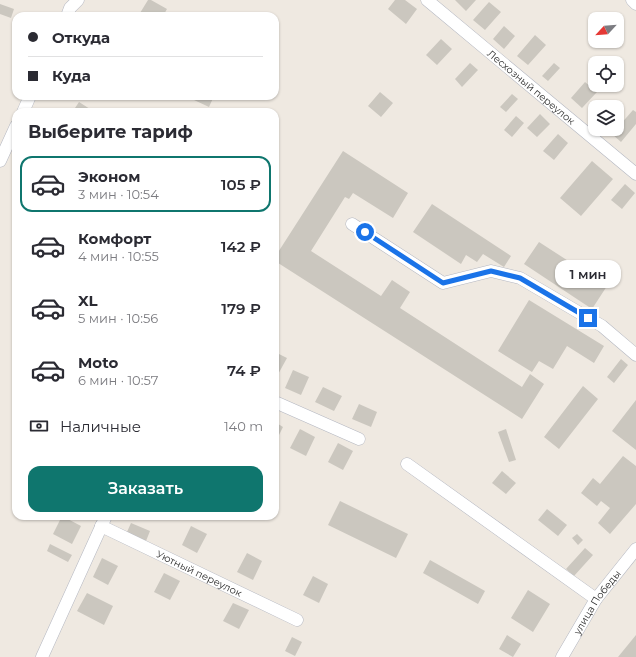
<!DOCTYPE html>
<html lang="ru">
<meta charset="utf-8">
<style>
:root{--surface:#fff;--page:#f7f7f7;--text:#2b2b33;--muted:#7c7c81;--line:#e1e1e2;--accent:#0f766e}
body{margin:0;font-family:Montserrat,sans-serif;background:var(--page);color:var(--text);height:100vh;display:flex;flex-direction:column;font-size:15px;white-space:nowrap}
*{box-sizing:border-box;margin:0}
p{font-size:13px;color:var(--muted)}
.icon{flex:none;width:22px;height:22px;fill:none;stroke:currentColor;stroke-width:2;stroke-linecap:round;stroke-linejoin:round}
.map{position:relative;flex:1;overflow:hidden}
.side{position:absolute;left:12px;top:108px;width:267px;height:412px;display:flex;flex-direction:column;background:var(--surface);border-radius:12px;box-shadow:0 1px 3px #0004}
.side>*{flex:none}
.banner{position:absolute;left:12px;top:12px;width:267px;height:88px;border-radius:12px;box-shadow:0 1px 3px #0004;display:grid;align-content:center;height:88px;padding:0 16px;background:var(--surface)}
.needle{width:26px;rotate:244deg}
.controls{position:absolute;left:588px;top:12px;display:grid;gap:8px}
.controls a{display:grid;place-items:center;width:36px;height:36px;border-radius:8px;background:var(--surface);box-shadow:0 1px 3px #0004;font-size:20px}
.end{position:absolute;width:18px;height:18px;margin:-9px;border:5px solid #1a73e8;background:#fff;box-shadow:0 0 0 2px #fff}
.from{border-radius:50%}
.bubble{position:absolute;height:28px;border-radius:12px;background:var(--surface);box-shadow:0 1px 3px #0004;font-size:13px;font-weight:600;line-height:28px;text-align:center}
.banner b{display:flex;align-items:center;gap:14px;height:38px;font-size:15px}
.banner b+b{border-top:1px solid var(--line)}
.banner i{width:10px;height:10px;background:var(--text)}
ul{padding:0;list-style:none}
li{display:flex;align-items:center;gap:12px;height:56px;margin:0 8px 6px;padding:0 8px;border:2px solid transparent;border-radius:12px}
li div{flex:1}
li b{display:block;font-size:15px}
li em{font-style:normal;font-weight:600}
li.active{border-color:var(--accent)}
li>.icon{width:36px;height:36px;stroke-width:1.5}
h2{padding:0 16px;font-size:18px;line-height:48px}
.pay{display:flex;align-items:center;gap:10px;height:44px;padding:0 16px;font-size:15px}
.pay p{margin-inline-start:auto}
.button{display:flex;gap:8px;margin-top:auto;padding:8px 16px}
.button a{flex:1;height:46px;border-radius:12px;background:var(--accent);color:#fff;font-size:16px;font-weight:600;line-height:46px;text-align:center}
.map>svg:first-child{display:block}
.building{fill:#cbc7bf}
.lines{fill:none;stroke-linecap:round;stroke-linejoin:round}
.minor-casing{stroke:#b4b7c1;stroke-width:13}
.minor{stroke:#fff;stroke-width:12}
.route{stroke:#1a73e8;stroke-width:5}
.labels{text-anchor:middle;dominant-baseline:central;stroke-width:4;stroke-linejoin:round;paint-order:stroke}
.street-label{font-size:10px;fill:#2e2e2e;stroke:#fff}
</style>
<div class="map">
<svg width="636" height="657" viewBox="0 0 636 657">
<rect width="100%" height="100%" fill="#efe9e1"/>
<path class="building" d="M148 0H151L167 9 163 16H144L140 13Z
M395 0H405L417 9 406 24 388 9Z
M455 0H476L466 11Z
M489 2 501 12 485 30 473 20Z
M0 4 14 9 11 18 0 14Z
M504 26 515 36 504 49 493 39Z
M535 35 546 45 528 65 517 56Z
M441 39 452 49 437 65 426 55Z
M470 63 478 70 462 87 455 79Z
M554 63 560 68 548 81 542 76Z
M585 82 597 92 582 108 571 98Z
M380 92 393 103 381 117 368 106Z
M512 94 518 99 506 112 500 107Z
M196 96H214L209 107 194 100Z
M79 102 90 109 88 112H82L75 108Z
M633 110 636 112V124L621 142 612 134Z
M540 114 550 124 537 137 527 128Z
M516 116 524 123 512 137 504 130Z
M558 134 568 143 554 160 543 151Z
M343 151 408 193 393 218 353 193 349 199 345 197 311 251 381 296 392 280 410 292 400 308 522 387 530 374 544 384 522 419 275 261V257Z
M592 161 613 179 581 216 560 198Z
M625 184 635 193 622 209 611 200Z
M432 204 511 256 504 267 483 254 477 262 466 255 461 264 413 232Z
M539 242 607 286 592 309 524 264Z
M529 300 604 346 594 363 567 346 553 369 539 361 532 372 498 351Z
M275 352 287 358 276 378H275Z
M621 359 628 365 614 383 607 377Z
M293 370 309 377 301 395 285 388Z
M583 386 598 399 559 449 544 437Z
M323 387 342 396 334 411 315 402Z
M636 400V450L612 431Z
M359 404 377 412 371 427 352 419Z
M275 422 283 427 275 443Z
M300 429 315 437 306 456 290 448Z
M506 429 516 460 509 462 498 432Z
M338 443 353 451 343 470 328 462Z
M623 456 636 466V504L610 534 598 523 610 508 601 501 597 506 581 493 593 478 600 484Z
M502 471 516 483 506 494 492 483Z
M340 501 408 534 396 558 328 525Z
M547 509 567 525 558 536 538 520Z
M62 516 81 526 72 544 53 534Z
M131 523 150 531 146 541 127 532Z
M191 526 207 534 197 553 182 545Z
M577 534 583 540 578 545 572 538Z
M50 544 72 555 68 562 47 551Z
M585 548 593 555 574 576 566 569Z
M247 553 262 561 253 580 237 572Z
M102 558 118 566 108 585 93 577Z
M430 560 485 591 478 604 423 573Z
M164 573 180 581 170 600 154 592Z
M313 576 328 584 319 603 303 595Z
M528 590 550 604 533 632 511 618Z
M87 593 113 606 104 625 77 611Z
M233 603 249 610 239 629 223 621Z
M507 635 521 644 513 657 499 649Z
M636 635V657H618Z
M292 637 302 642 295 656 285 651Z"/>
<g class="lines">
<defs>
<g id="minor">
<path id="s1" d="M427 0 636 174"/>
<path d="M632 0 636 4"/>
<path d="M67 16 70 8 78 0"/>
<path d="M23 112 30 96"/>
<path d="M0 161 16 126"/>
<path d="M352 224 443 283 491 271 520 278 602 326 636 355"/>
<path d="M275 402 359 439"/>
<path d="M407 464 596 599"/>
<path id="s2" d="M101 526 297 620"/>
<path d="M42 657 106 516"/>
<path id="s3" d="M562 657 596 599 636 549"/>
</g>
</defs>
<use href="#minor" class="minor-casing"/>
<use href="#minor" class="minor"/>
</g>
<g class="lines">
<path class="route" d="M365 232 443 283 491 271 520 278 588 318"/>
</g>
<g class="labels">
<g class="street-label">
<text stroke="none"><textPath href="#s1" startOffset="136">Лесхозный переулок</textPath></text>
<text stroke="none"><textPath href="#s2" startOffset="109">Уютный переулок</textPath></text>
<text stroke="none"><textPath href="#s3" startOffset="65">улица Победы</textPath></text>
</g>
</g>
</svg>
<div class="controls">
<a><svg class="needle" viewBox="-14 -14 28 28"><path d="M0-13l5 13h-10z" fill="#e53935"/><path d="M0 13l5-13h-10z" fill="#7c7c81"/></svg></a>
<a><svg class="icon" aria-label="locate" viewBox="0 0 24 24"><circle cx="12" cy="12" r="6"/><path d="M12 2v4M12 18v4M2 12h4M18 12h4"/></svg></a>
<a><svg class="icon" aria-label="layers" viewBox="0 0 24 24"><path d="M12 4l9 5-9 5-9-5zM3 14l9 5 9-5"/></svg></a>
</div>
<i class="end from" style="left:365px;top:232px"></i>
<i class="end" style="left:588px;top:318px"></i>
<div class="bubble" style="left:555px;top:260px;width:66px">1 мин</div>
<div class="banner">
<b><i class="from"></i>Откуда</b>
<b><i></i>Куда</b>
</div>
<section class="side">
<h2>Выберите тариф</h2>
<ul>
<li class="active"><svg class="icon" aria-label="car" viewBox="0 0 24 24"><path d="M5 17H2v-5l4-1 3-4h7l3 4 3 1v5h-3M9 17h6M6 11h13"/><circle cx="7" cy="17" r="2"/><circle cx="17" cy="17" r="2"/></svg><div><b>Эконом</b><p>3 мин · 10:54</p></div><em>105 ₽</em></li>
<li><svg class="icon" aria-label="car" viewBox="0 0 24 24"><path d="M5 17H2v-5l4-1 3-4h7l3 4 3 1v5h-3M9 17h6M6 11h13"/><circle cx="7" cy="17" r="2"/><circle cx="17" cy="17" r="2"/></svg><div><b>Комфорт</b><p>4 мин · 10:55</p></div><em>142 ₽</em></li>
<li><svg class="icon" aria-label="car" viewBox="0 0 24 24"><path d="M5 17H2v-5l4-1 3-4h7l3 4 3 1v5h-3M9 17h6M6 11h13"/><circle cx="7" cy="17" r="2"/><circle cx="17" cy="17" r="2"/></svg><div><b>XL</b><p>5 мин · 10:56</p></div><em>179 ₽</em></li>
<li><svg class="icon" aria-label="car" viewBox="0 0 24 24"><path d="M5 17H2v-5l4-1 3-4h7l3 4 3 1v5h-3M9 17h6M6 11h13"/><circle cx="7" cy="17" r="2"/><circle cx="17" cy="17" r="2"/></svg><div><b>Moto</b><p>6 мин · 10:57</p></div><em>74 ₽</em></li>
</ul>
<div class="pay"><svg class="icon" aria-label="cash" viewBox="0 0 24 24"><path d="M3 7h18v10H3z"/><circle cx="12" cy="12" r="2"/></svg>Наличные<p>140 m</p></div>
<div class="button"><a>Заказать</a></div>
</section>
</div>
